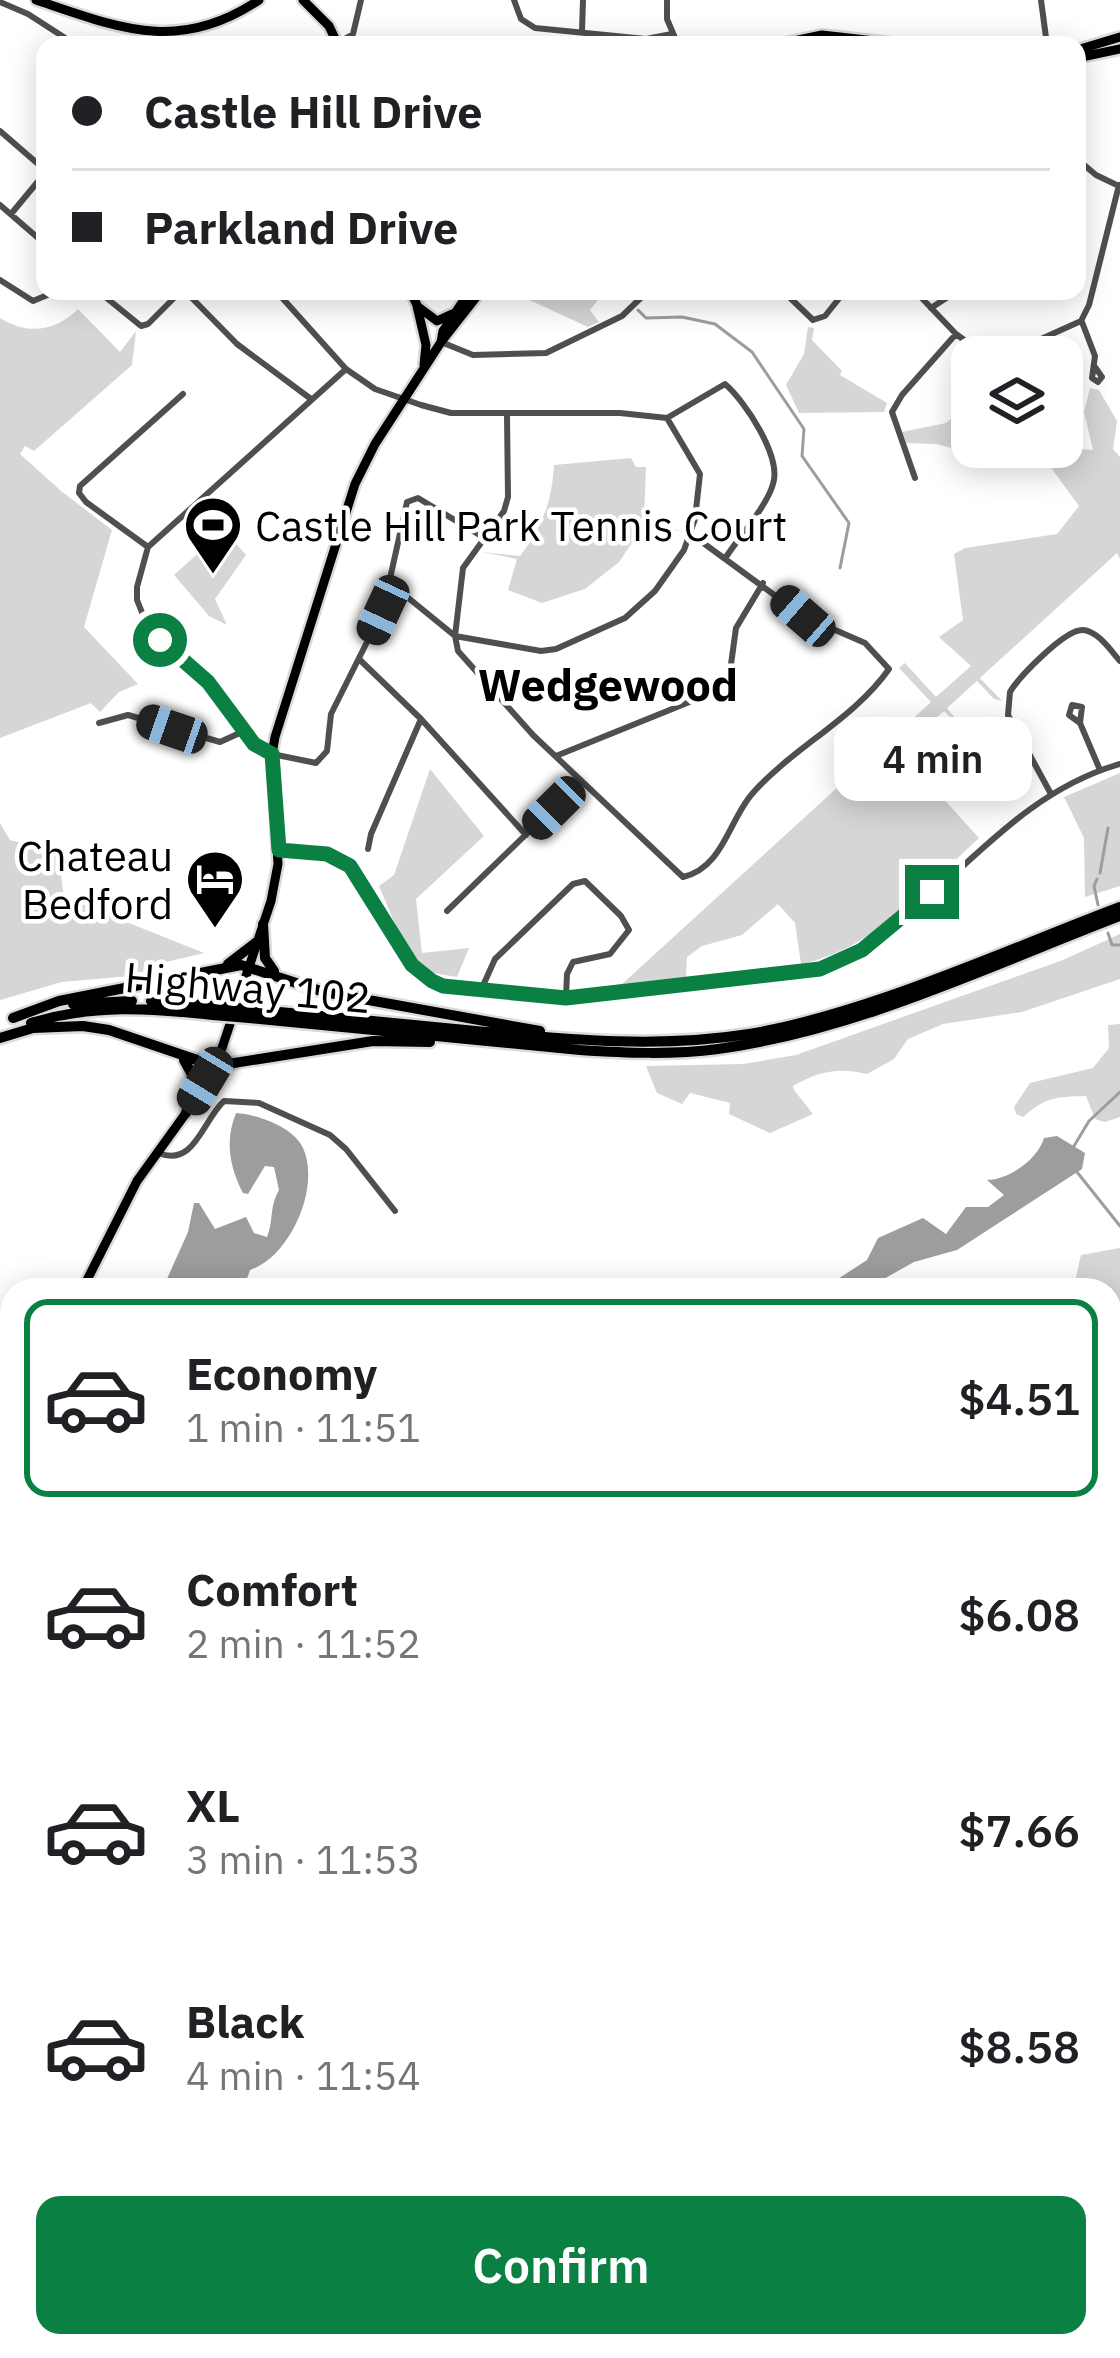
<!DOCTYPE html>
<meta charset="utf-8">
<style>
:root{--surface:#fff;--page:#f6f6f6;--text:#202124;--muted:#757577;--line:#e0e0e0;--accent:#0b8043}
body{margin:0;font-family:"IBM Plex Sans",sans-serif;background:var(--page);color:var(--text);height:100vh;display:flex;flex-direction:column;font-size:45px;white-space:nowrap}
*{box-sizing:border-box;margin:0}
p{font-size:39px;color:var(--muted)}
.icon{flex:none;width:66px;height:66px;fill:none;stroke:currentColor;stroke-width:2;stroke-linecap:round;stroke-linejoin:round}
.map{position:relative;flex:1;overflow:hidden}
.details{position:absolute;left:0px;top:1278px;width:1122px;height:1080px;display:flex;flex-direction:column;background:var(--surface);border-radius:36px 36px 0 0;box-shadow:0 6px 30px #0003}
.details>*{flex:none}
.guide{position:absolute;left:36px;top:36px;width:1050px;height:264px;border-radius:24px;box-shadow:0 6px 30px #0003;display:grid;align-content:center;height:264px;padding:0 36px;background:var(--surface)}
.fabs{position:absolute;left:951px;top:336px;display:grid;gap:24px}
.fabs a{display:grid;place-items:center;width:132px;height:132px;border-radius:24px;background:var(--surface);box-shadow:0 6px 30px #0003;font-size:60px}
.end{position:absolute;width:54px;height:54px;margin:-27px;border:15px solid #0b8043;background:#fff;box-shadow:0 0 0 6px #fff}
.from{border-radius:50%}
.bubble{position:absolute;height:84px;border-radius:24px;background:var(--surface);box-shadow:0 6px 30px #0003;font-size:39px;font-weight:600;line-height:84px;text-align:center}
.car{position:absolute;width:36px;height:72px;margin:-36px -18px;border-radius:15px;box-shadow:0 0 9px 3px #0007;background:linear-gradient(#222 24%,#8ab4d8 0 40%,#222 0 76%,#8ab4d8 0 86%,#222 0)}
.guide b{display:flex;align-items:center;gap:42px;height:114px;font-size:45px}
.guide b+b{border-top:3px solid var(--line)}
.guide i{width:30px;height:30px;background:var(--text)}
ul{padding:21px 0 0;list-style:none}
li{display:flex;align-items:center;gap:36px;height:198px;margin:0 24px 18px;padding:0 12px;border:6px solid transparent;border-radius:24px}
li div{flex:1}
li b{display:block;font-size:45px}
li em{font-style:normal;font-weight:600}
li.active{border-color:var(--accent)}
li>.icon{width:108px;height:108px;stroke-width:1.5}
.primary-button{display:flex;gap:24px;margin-top:auto;padding:24px 36px}
.primary-button a{flex:1;height:138px;border-radius:24px;background:var(--accent);color:#fff;font-size:48px;font-weight:600;line-height:138px;text-align:center}
.map>svg:first-child{display:block}
.green{fill:#d6d6d6}
.water{fill:#9d9d9d}
.lines{fill:none;stroke-linecap:round;stroke-linejoin:round}
.stream{stroke:#9d9d9d;stroke-width:3}
.major-casing{stroke:#dbdbdb;stroke-width:14}
.highway-casing{stroke:#dbdbdb;stroke-width:15}
.minor{stroke:#4f4f4f;stroke-width:6}
.major{stroke:#000;stroke-width:9}
.highway{stroke:#000;stroke-width:10}
.highway-bridge-casing{stroke:#dbdbdb;stroke-width:15;stroke-linecap:butt}
.highway-bridge{stroke:#000;stroke-width:10}
.route{stroke:#0b8043;stroke-width:15}
.labels{text-anchor:middle;dominant-baseline:central;stroke-width:9;stroke-linejoin:round;paint-order:stroke}
.poi-label{font-size:42px;fill:#000;stroke:#fff;text-anchor:start}
.street-label{font-size:42px;fill:#000;stroke:#fff}
.neighbourhood-label{font-size:45px;font-weight:bold;fill:#000;stroke:#fff}
</style>
<div class="map">
<svg width="1120" height="2358" viewBox="0 0 1120 2358">
<rect width="100%" height="100%" fill="#fff"/>
<path class="green" d="M475 291H605L590 310 599 322 588 327 525 298 501 299Z
M78 309 120 352 136 331 132 365 34 451 25 446 20 454 61 491 112 530 84 627 138 684 119 692 100 712 91 703 0 738V318C27 335 55 332 78 309Z
M808 327 814 328 812 340 842 371 840 375 887 403 884 412 799 413 786 385 804 354Z
M1090 388 1099 390 1117 421 1113 449 1120 457V559L1117 553 980 678 1002 701 994 699 977 681 947 708 956 719 955 738 953 720 944 711 900 751 979 838C926 887 875 949 801 964L795 923 778 904 742 935 702 946 687 957 686 977 622 984 931 702 899 668 905 663 936 697 971 666 939 637 963 620 954 554 965 548 1057 534 1079 506 1052 469 1057 461 1054 452 1060 447 1093 450 1084 412Z
M972 405V447H1040L1034 464 1026 467 936 444 906 443 902 432 946 423 963 408Z
M631 458 636 467H646L644 522 685 532 644 525 619 562 585 589 542 603 508 590 517 559 482 552 520 556C542 527 552 502 554 465Z
M203 506 246 555 215 599 227 625 209 616 174 575 215 538 194 513Z
M430 769 484 836 416 899 422 953 469 948 457 977 427 972 409 957 379 886 394 875Z
M1120 773V886L1085 897 1084 838 1064 797Z
M0 823 10 840C65 854 56 835 64 897L204 953 145 967 142 975 62 982 0 1000Z
M1120 934V979L1022 1012 943 1024 908 1039 894 1059 867 1074C840 1067 818 1071 793 1086L794 1090 813 1114 770 1133 729 1114 730 1103 690 1093 682 1104 657 1093 646 1066 743 1064 796 1055 1063 960Z
M1120 1024V1117L1105 1122 1095 1119 1086 1096C1055 1097 1046 1097 1023 1117L1016 1114 1014 1107 1030 1083 1093 1068 1109 1048 1108 1025Z
M1120 1248V1408L1110 1409V1290H1073L1081 1255Z
M12 1777V2295L0 2305V1811Z
M126 2346H737L707 2358H111Z"/>
<path class="water" d="M236 1113C256 1114 294 1127 303 1148 321 1187 290 1257 250 1270L243 1290H162L188 1232 194 1203H199L215 1229 246 1217 254 1233 267 1237C274 1220 269 1207 279 1190L274 1167 265 1166 248 1194 243 1193C229 1166 225 1140 236 1113Z
M1057 1136 1085 1153 1082 1169 957 1250 914 1262 864 1290H821L867 1260 878 1238 923 1218 946 1234 966 1207H988L1004 1195 987 1180C1009 1180 1038 1159 1044 1138Z"/>
<g class="lines">
<path class="stream" d="M638 310 646 318 682 317 715 324 752 352 804 429 802 456 849 523 840 568
M1100 873 1108 828
M1097 879 1094 886 1098 905
M1108 933 1112 945H1120
M1074 1146 1089 1121 1120 1092
M1077 1172 1120 1226"/>
<defs>
<path id="major" d="M36 0C119 28 179 54 259 0
M303 0 329 26 338 45
M775 45 822 35 910 45
M1077 50 1120 37
M1077 58 1120 49
M410 291 419 309
M417 306 426 345 424 365
M417 306 437 321 452 314
M441 342 443 331 470 291
M82 1290 137 1181 186 1113 222 1048 271 901 278 864 272 754 275 737 355 484 375 444 441 342 481 291
M0 1509 12 1468"/>
<path id="highway" d="M263 924 265 958 274 971
M228 964 258 941
M151 1001 214 1006
M73 1004 132 1001
M249 1009C328 1017 407 1025 486 1032 574 1040 661 1048 749 1034 868 1014 1006 950 1120 907
M13 1018 59 1001 241 965 324 992 540 1031
M249 1018 580 1050C626 1053 672 1055 718 1049 858 1030 989 966 1120 916
M31 1023C92 1004 150 1008 213 1015
M0 1038 33 1028 83 1026 109 1030 215 1066 373 1041 430 1042
M184 1060 195 1080 186 1113"/>
</defs>
<use href="#major" class="major-casing"/>
<use href="#highway" class="highway-casing"/>
<path class="minor" d="M514 0 521 19 535 28 646 39 672 34
M667 0V19L678 45
M1041 0 1047 45
M0 2 28 14 76 45
M582 31 583 0
M338 43 353 34 361 0
M0 131 45 170
M1077 159 1096 175 1119 186
M0 205 45 244
M11 214 45 173
M0 280 33 301 57 291
M98 291 141 326 148 324 181 291
M185 291 237 344 311 399
M276 291 346 369 375 389 421 405 451 413H620L667 418 700 474 695 519 684 550 655 591 625 618 556 649 541 651 455 636 390 583
M783 291 813 320 825 316 845 291
M915 291 956 334 987 357
M931 308 957 291
M1082 322 1095 356 1092 378 1098 382 1102 377 1095 367
M441 342 473 355 546 353 622 316 648 291
M1001 357 1081 321 1089 305 1119 185
M346 369 148 547 137 587V600L147 625 208 683 254 744 272 754 316 763 327 751 331 714 383 610 407 502 418 498 483 537
M507 415 508 497 504 511 463 568 455 636 458 651 533 735 683 877C723 868 729 820 752 794 792 748 854 719 889 669L865 643 803 616 691 534
M667 418 725 384C745 401 782 457 773 484 767 506 739 537 726 557
M1045 458 1046 447
M915 478 892 412 902 395 956 334
M148 547 86 502 79 493 80 486 183 394
M359 659 421 719 526 835
M99 723 128 715 220 742 244 731
M1080 723 1082 707 1072 705 1069 715 1080 723 1100 770
M556 756 724 688 729 679 736 628 763 583
M959 761 958 745 953 742 945 747V754L959 761 971 777 984 783 1032 760
M1051 794 1008 715 1010 692C1019 677 1065 629 1083 630 1098 631 1111 651 1120 661
M368 849 371 834 421 719
M279 850C302 851 331 850 349 865 388 898 391 980 451 987 490 991 531 998 569 997 621 995 672 986 723 980 771 975 823 977 864 949 953 890 1012 795 1120 764
M447 911 581 781
M481 990 495 959 573 884 585 881 621 916 629 930 610 954 573 962 567 974 566 997
M159 1153C194 1168 203 1120 224 1101L259 1103 330 1135 346 1149 395 1211
M0 1722 12 1705"/>
<use href="#major" class="major"/>
<use href="#highway" class="highway"/>
<defs>
<path id="highway-bridge" d="M214 1006 249 1009
M213 1015 249 1018"/>
</defs>
<use href="#highway-bridge" class="highway-bridge-casing"/>
<use href="#highway-bridge" class="highway-bridge"/>
</g>
<g class="lines">
<path class="route" d="M160 640 208 682 254 744 272 754 279 850 327 854 350 866 412 965 432 981 443 986 566 998 820 969 862 950 932 892"/>
</g>
<defs>
<symbol id="stadium-pin" viewBox="-11 -11 22 30"><path d="M0 17L-7.5 6A9.5 9.5 0 1 1 7.5 6Z" fill="#000" stroke="#fff"/><path d="M0-5a6.5 5 0 1 0 0 10a6.5 5 0 1 0 0-10ZM-3.5-1.8h7v3.6h-7Z" fill="#fff"/></symbol>
<symbol id="hotel-pin" viewBox="-11 -11 22 30"><path d="M0 17L-7.5 6A9.5 9.5 0 1 1 7.5 6Z" fill="#000" stroke="#fff"/><path d="M-6-4.5h1.5V1H6V5H4.5V3h-9V5H-6ZM-4 0a1.8 1.8 0 1 1 3.6 0ZM.5 0V-2.5h3Q6-2.5 6 0Z" fill="#fff"/></symbol>
</defs>
<g fill-rule="evenodd">
<use href="#stadium-pin" x="180" y="492" width="66" height="90"/>
<use href="#hotel-pin" x="182" y="846" width="66" height="90"/>
</g>
<g class="labels">
<g class="poi-label">
<text x="255" y="525">Castle Hill Park Tennis Court</text>
<text x="173" y="855" text-anchor="end">Chateau<tspan x="173" dy="48">Bedford</tspan></text>
</g>
<g class="street-label">
<text transform="translate(248 987) rotate(5)">Highway 102</text>
</g>
<g class="neighbourhood-label">
<text x="608" y="684">Wedgewood</text>
</g>
</g>
</svg>
<div class="fabs">
<a><svg class="icon" aria-label="layers" viewBox="0 0 24 24"><path d="M12 4l9 5-9 5-9-5zM3 14l9 5 9-5"/></svg></a>
</div>
<i class="end from" style="left:160px;top:640px"></i>
<i class="end" style="left:932px;top:892px"></i>
<div class="bubble" style="left:834px;top:717px;width:198px">4 min</div>
<i class="car" style="left:383px;top:610px;rotate:205deg"></i>
<i class="car" style="left:803px;top:616px;rotate:311deg"></i>
<i class="car" style="left:172px;top:729px;rotate:289deg"></i>
<i class="car" style="left:554px;top:808px;rotate:225deg"></i>
<i class="car" style="left:205px;top:1081px;rotate:211deg"></i>
<div class="guide">
<b><i class="from"></i>Castle Hill Drive</b>
<b><i></i>Parkland Drive</b>
</div>
<section class="details">
<ul>
<li class="active"><svg class="icon" aria-label="car" viewBox="0 0 24 24"><path d="M5 17H2v-5l4-1 3-4h7l3 4 3 1v5h-3M9 17h6M6 11h13"/><circle cx="7" cy="17" r="2"/><circle cx="17" cy="17" r="2"/></svg><div><b>Economy</b><p>1 min · 11:51</p></div><em>$4.51</em></li>
<li><svg class="icon" aria-label="car" viewBox="0 0 24 24"><path d="M5 17H2v-5l4-1 3-4h7l3 4 3 1v5h-3M9 17h6M6 11h13"/><circle cx="7" cy="17" r="2"/><circle cx="17" cy="17" r="2"/></svg><div><b>Comfort</b><p>2 min · 11:52</p></div><em>$6.08</em></li>
<li><svg class="icon" aria-label="car" viewBox="0 0 24 24"><path d="M5 17H2v-5l4-1 3-4h7l3 4 3 1v5h-3M9 17h6M6 11h13"/><circle cx="7" cy="17" r="2"/><circle cx="17" cy="17" r="2"/></svg><div><b>XL</b><p>3 min · 11:53</p></div><em>$7.66</em></li>
<li><svg class="icon" aria-label="car" viewBox="0 0 24 24"><path d="M5 17H2v-5l4-1 3-4h7l3 4 3 1v5h-3M9 17h6M6 11h13"/><circle cx="7" cy="17" r="2"/><circle cx="17" cy="17" r="2"/></svg><div><b>Black</b><p>4 min · 11:54</p></div><em>$8.58</em></li>
</ul>
<div class="primary-button"><a>Confirm</a></div>
</section>
</div>
